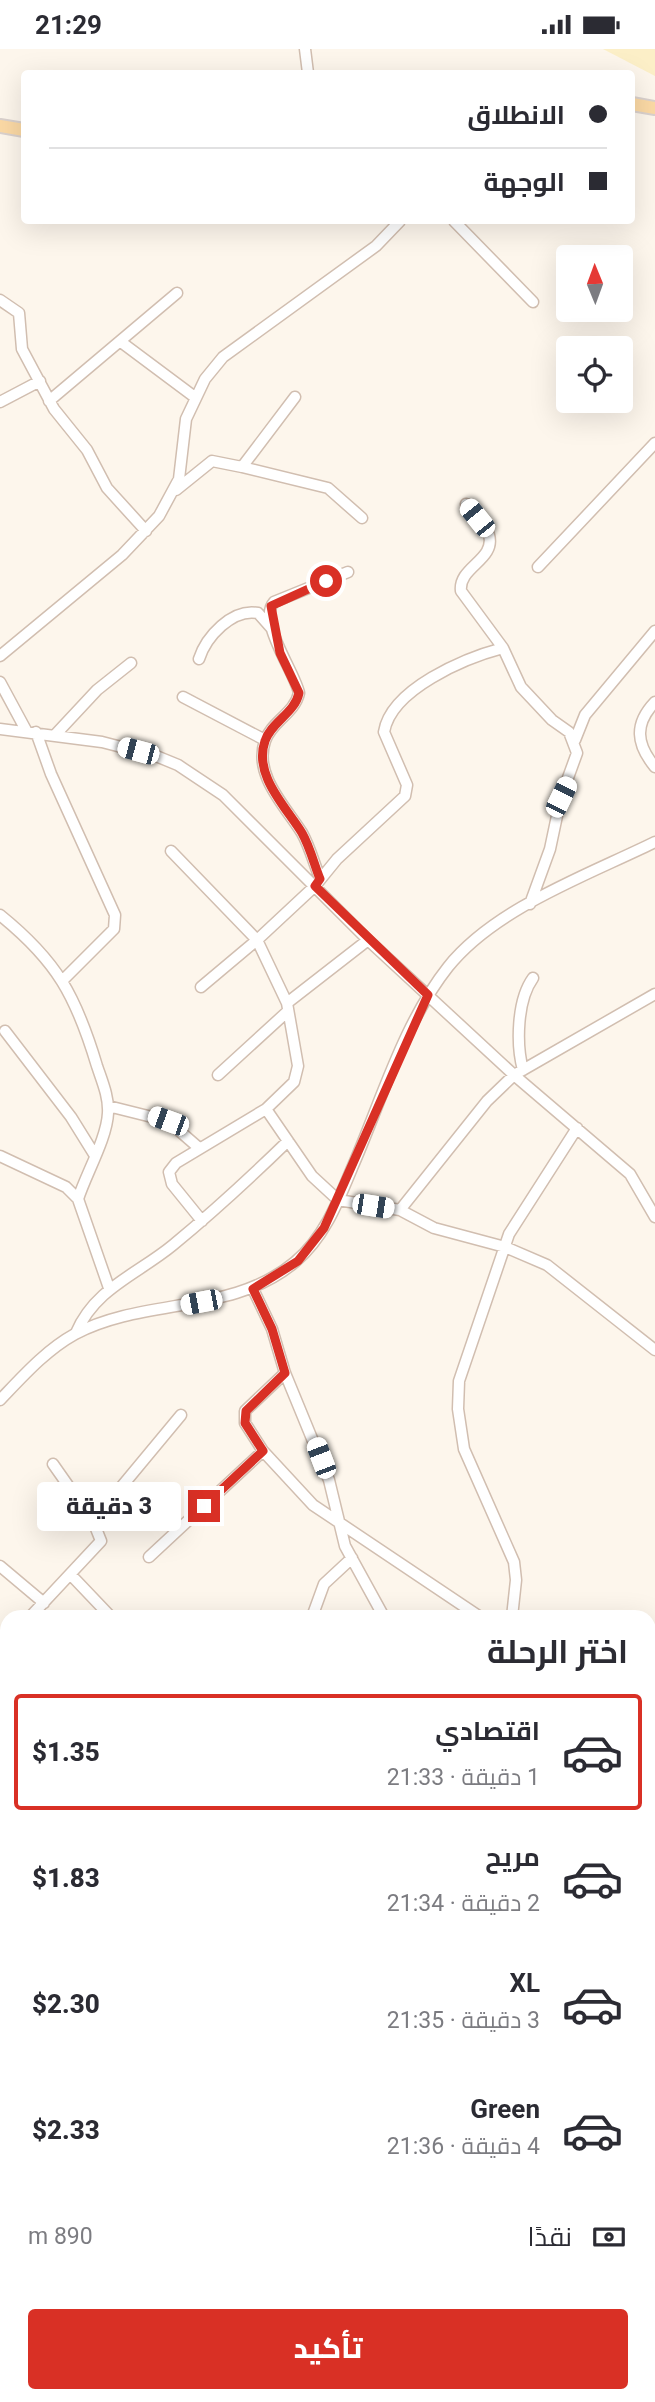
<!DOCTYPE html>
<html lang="ar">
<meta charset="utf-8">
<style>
:root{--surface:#fff;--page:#f2f2f3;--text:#2b2b33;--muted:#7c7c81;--line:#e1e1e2;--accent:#d93025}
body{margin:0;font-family:Roboto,Cairo,sans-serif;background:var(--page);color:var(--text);direction:rtl;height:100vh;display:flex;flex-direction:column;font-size:26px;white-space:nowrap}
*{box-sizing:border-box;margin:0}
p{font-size:23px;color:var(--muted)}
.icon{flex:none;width:38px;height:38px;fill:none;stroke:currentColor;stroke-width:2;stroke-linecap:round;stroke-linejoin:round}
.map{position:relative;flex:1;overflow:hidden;direction:ltr}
.panel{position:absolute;left:0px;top:1561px;width:656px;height:793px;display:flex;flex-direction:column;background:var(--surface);border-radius:21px 21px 0 0;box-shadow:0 7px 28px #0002;direction:rtl}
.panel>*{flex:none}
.hud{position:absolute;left:21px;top:21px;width:614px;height:154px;border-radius:7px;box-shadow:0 7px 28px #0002;direction:rtl;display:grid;align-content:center;height:154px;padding:0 28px;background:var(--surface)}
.needle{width:46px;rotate:359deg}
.fabs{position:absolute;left:556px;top:196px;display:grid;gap:14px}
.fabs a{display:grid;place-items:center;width:77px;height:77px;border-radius:7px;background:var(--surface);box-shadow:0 7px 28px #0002;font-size:35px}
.end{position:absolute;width:32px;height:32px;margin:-16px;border:9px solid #d93025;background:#fff;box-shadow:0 0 0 4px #fff}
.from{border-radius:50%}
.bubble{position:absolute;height:49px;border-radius:7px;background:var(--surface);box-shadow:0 7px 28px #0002;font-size:23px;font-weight:800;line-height:49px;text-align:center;direction:rtl}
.car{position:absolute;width:21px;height:42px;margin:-21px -10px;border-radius:9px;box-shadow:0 0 5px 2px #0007;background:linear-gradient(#fff 24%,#345 0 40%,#fff 0 76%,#345 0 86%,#fff 0)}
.hud b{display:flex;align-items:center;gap:24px;height:66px;font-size:26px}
.hud b+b{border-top:2px solid var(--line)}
.hud i{width:18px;height:18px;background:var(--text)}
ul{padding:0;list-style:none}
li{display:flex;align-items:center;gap:21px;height:116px;margin:0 14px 10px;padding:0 14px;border:4px solid transparent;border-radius:7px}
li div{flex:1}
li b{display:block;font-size:26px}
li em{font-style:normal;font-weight:800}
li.current{border-color:var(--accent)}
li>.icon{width:63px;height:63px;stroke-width:1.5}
h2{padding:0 28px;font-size:32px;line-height:84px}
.pay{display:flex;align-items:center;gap:18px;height:77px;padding:0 28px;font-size:26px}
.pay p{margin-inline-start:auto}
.button{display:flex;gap:14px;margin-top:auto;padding:14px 28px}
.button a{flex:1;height:80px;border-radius:7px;background:var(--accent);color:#fff;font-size:28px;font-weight:800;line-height:80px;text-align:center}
.status{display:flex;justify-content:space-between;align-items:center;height:49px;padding:0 35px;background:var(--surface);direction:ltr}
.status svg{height:19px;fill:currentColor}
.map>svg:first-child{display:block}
.sand{fill:#fcefc7}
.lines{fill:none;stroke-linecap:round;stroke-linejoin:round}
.minor-casing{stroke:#d1beb0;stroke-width:13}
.major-casing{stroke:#dad1cd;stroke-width:16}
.minor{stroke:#fff;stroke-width:10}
.major{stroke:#fbd9a5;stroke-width:12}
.route{stroke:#d93025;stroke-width:9}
</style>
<div class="status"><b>21:29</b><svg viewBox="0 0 49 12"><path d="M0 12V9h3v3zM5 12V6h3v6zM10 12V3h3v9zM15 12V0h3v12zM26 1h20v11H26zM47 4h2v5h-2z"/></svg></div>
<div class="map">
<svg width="655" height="2353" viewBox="0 0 655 2353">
<rect width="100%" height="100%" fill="#fdf6ec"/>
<path class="sand" d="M603 0H655V27Z"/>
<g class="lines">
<defs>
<path id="minor" d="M305 0 308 24
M454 172 533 253
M0 251 19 264 22 300 54 360 87 401 107 439 146 482
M121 293 196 349
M49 352 177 244
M0 353 40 332
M242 418 328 439 362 469
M176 441 212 412 242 418 295 348
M466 455C473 464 486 475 489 486 496 511 458 518 461 542L503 599
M538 518 655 394
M0 607 122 506 159 467 179 430 186 370 205 330 223 308 376 197 400 172
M199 610C206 588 232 559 258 564L273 581
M0 633 27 683
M183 648 265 691
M655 653C634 675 636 695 655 718
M0 680 102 693 156 707 178 716 223 746 368 891 514 1026 630 1125 655 1168
M36 683 51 725 115 866 114 880 63 931
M55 686 97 641 131 614
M575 691 585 666 655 582
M171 802 257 891 287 954 298 1017 294 1033 266 1060 176 1114 169 1123 172 1135 202 1172
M320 829C314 815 310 798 302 784 286 758 253 726 265 692 271 673 295 664 299 644 295 623 257 572 274 553L348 523
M0 866C57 912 76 947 97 1017 102 1032 109 1048 108 1064 107 1089 86 1125 78 1150
M201 938 257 891 315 837 337 810 405 747 407 736 384 683C391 640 465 609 503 599L521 638 552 671 569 683 577 704 561 748 550 800 530 855
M287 954 368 891
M5 982 71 1068 94 1105
M523 1021C516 995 517 951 533 929
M218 1026 288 962
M108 1057 168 1072 199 1099
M266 1060 312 1127 338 1151 400 1161 434 1179 505 1198 547 1216 655 1301
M0 1107 66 1138 78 1150 109 1239
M400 1161 487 1052 514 1026 655 945
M253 1240 272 1280 285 1324 329 1431 345 1497 384 1568
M76 1284C95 1239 138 1225 173 1196 213 1163 251 1128 288 1092
M285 1324 245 1362V1374L263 1402 313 1456 480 1568
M0 1351C23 1327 46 1301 75 1285 145 1248 232 1266 295 1213 324 1189 338 1153 352 1119 381 1053 403 975 448 918 495 859 588 826 655 793
M93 1472 181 1366
M149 1508 263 1402
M0 1517 44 1554
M71 1526 111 1568
M30 1568 101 1492 93 1472 53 1415
M312 1568 324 1535 352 1509
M512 1568 516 1531 514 1513 464 1400 458 1360 459 1332 509 1185 577 1079
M0 1597 7 1590
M649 1624 655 1613
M0 1628 7 1633
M649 1687 655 1692
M649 1819H655
M0 2052 7 2053
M0 2215 7 2205
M649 2257 655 2258
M0 2270 7 2278
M427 2347 439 2353
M540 2347 567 2353
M626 2347V2353
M28 2353 33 2347
M255 2353 258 2347
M500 2353 504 2347"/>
<path id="major" d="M632 55 655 59
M0 77 24 81
M0 1861 7 1863
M0 1882 7 1885
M649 1950 655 1960
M649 1990 655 1991
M649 2008 655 2009
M649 2034 655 2029"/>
</defs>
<use href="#minor" class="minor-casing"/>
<use href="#major" class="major-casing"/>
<use href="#minor" class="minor"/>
<use href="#major" class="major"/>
</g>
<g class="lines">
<path class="route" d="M204 1457 263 1402 245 1374 246 1362 285 1324 272 1280 253 1240 298 1212 324 1179 428 946 315 837 320 830C314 815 310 798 302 784 286 758 253 726 265 692 271 673 295 664 299 644L280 604 271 557 326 532"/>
</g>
</svg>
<div class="fabs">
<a><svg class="needle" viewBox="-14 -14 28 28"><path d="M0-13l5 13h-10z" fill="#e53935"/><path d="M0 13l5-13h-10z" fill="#7c7c81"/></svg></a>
<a><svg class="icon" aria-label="locate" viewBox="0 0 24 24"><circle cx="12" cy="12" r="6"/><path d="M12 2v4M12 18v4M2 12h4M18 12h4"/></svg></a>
</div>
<i class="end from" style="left:326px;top:532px"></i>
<i class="end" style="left:204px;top:1457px"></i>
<div class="bubble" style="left:37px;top:1433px;width:144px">3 دقيقة</div>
<i class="car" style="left:477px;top:469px;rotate:321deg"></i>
<i class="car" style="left:138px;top:702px;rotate:285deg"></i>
<i class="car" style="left:561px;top:748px;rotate:26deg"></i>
<i class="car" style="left:168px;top:1072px;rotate:290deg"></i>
<i class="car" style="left:373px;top:1157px;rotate:99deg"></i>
<i class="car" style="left:201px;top:1253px;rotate:259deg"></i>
<i class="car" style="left:321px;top:1409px;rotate:339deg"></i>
<div class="hud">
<b><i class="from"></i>الانطلاق</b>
<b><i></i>الوجهة</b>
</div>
<section class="panel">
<h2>اختر الرحلة</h2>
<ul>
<li class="current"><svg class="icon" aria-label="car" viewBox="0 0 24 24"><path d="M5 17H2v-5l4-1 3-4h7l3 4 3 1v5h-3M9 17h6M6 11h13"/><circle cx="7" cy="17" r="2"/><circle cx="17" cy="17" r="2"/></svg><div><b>اقتصادي</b><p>1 دقيقة · 21:33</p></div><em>$1.35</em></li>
<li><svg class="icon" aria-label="car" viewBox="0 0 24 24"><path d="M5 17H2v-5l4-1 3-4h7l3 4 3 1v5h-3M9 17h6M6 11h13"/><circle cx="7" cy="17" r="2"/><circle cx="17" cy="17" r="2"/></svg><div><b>مريح</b><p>2 دقيقة · 21:34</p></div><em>$1.83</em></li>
<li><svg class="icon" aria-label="car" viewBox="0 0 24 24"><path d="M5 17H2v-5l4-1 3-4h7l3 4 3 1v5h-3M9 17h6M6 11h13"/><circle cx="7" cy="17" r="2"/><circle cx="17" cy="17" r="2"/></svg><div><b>XL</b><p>3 دقيقة · 21:35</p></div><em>$2.30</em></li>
<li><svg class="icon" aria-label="car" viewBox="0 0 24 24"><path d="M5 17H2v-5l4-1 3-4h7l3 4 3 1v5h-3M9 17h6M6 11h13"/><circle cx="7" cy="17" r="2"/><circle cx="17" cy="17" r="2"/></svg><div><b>Green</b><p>4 دقيقة · 21:36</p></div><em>$2.33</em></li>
</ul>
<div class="pay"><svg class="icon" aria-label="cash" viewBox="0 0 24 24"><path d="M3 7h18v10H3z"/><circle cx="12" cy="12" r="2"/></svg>نقدًا<p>890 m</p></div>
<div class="button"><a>تأكيد</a></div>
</section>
</div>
